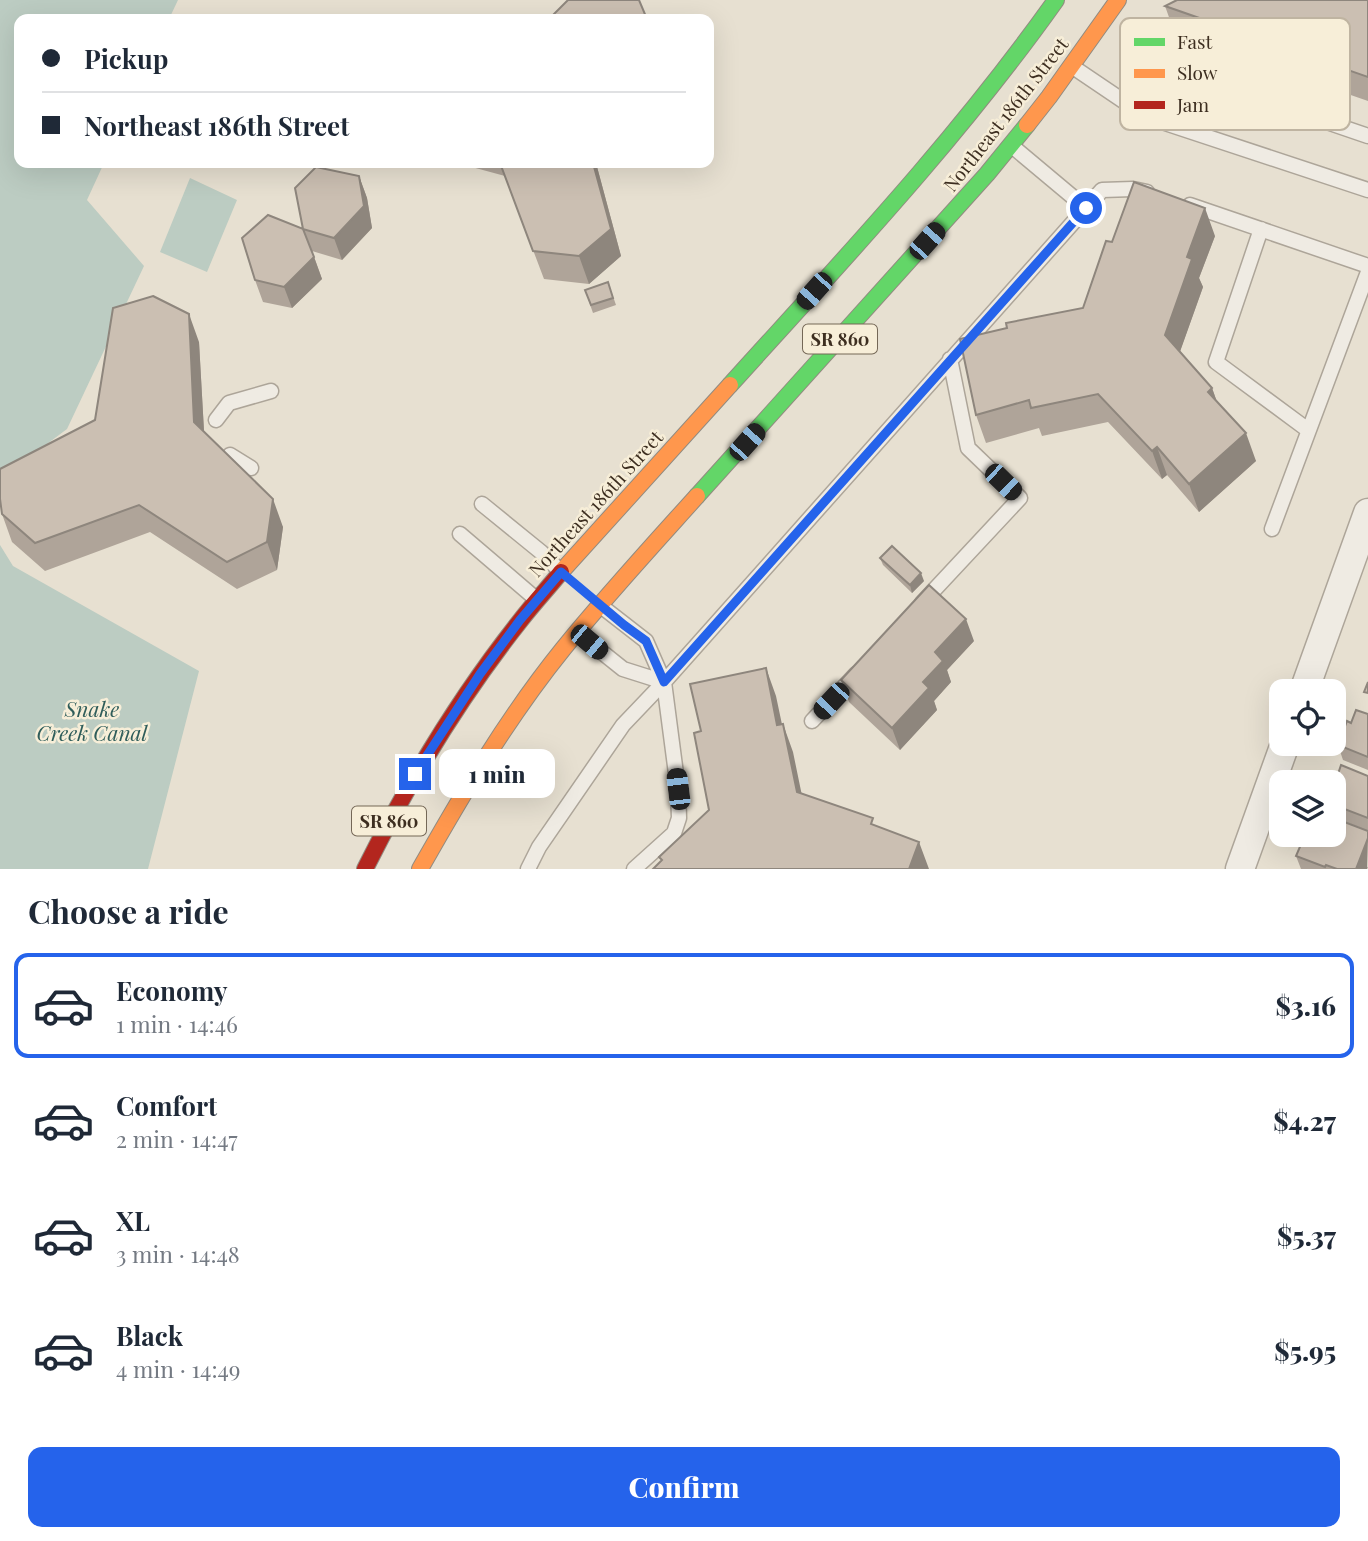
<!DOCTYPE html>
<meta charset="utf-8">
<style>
:root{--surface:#fff;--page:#f2f2f3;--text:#1f2937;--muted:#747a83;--line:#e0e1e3;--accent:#2563eb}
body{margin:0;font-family:"Playfair Display",serif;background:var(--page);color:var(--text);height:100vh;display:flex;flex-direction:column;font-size:26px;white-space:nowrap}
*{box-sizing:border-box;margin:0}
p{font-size:23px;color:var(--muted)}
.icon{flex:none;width:38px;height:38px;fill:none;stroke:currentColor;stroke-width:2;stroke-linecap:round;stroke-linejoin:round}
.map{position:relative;height:869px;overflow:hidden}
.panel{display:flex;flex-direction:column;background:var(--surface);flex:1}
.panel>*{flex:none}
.banner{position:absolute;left:14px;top:14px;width:700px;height:154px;border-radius:14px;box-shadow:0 7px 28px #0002;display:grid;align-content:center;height:154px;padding:0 28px;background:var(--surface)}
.controls{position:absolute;left:1269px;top:679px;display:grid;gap:14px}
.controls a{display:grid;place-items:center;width:77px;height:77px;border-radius:14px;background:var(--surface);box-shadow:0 7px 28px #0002;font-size:35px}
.end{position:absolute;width:32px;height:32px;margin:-16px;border:9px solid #2563eb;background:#fff;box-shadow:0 0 0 4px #fff}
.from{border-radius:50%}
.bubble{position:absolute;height:49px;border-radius:14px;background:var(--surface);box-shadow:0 7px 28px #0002;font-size:23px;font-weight:800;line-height:49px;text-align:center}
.car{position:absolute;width:21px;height:42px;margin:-21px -10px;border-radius:9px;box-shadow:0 0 5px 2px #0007;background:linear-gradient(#222 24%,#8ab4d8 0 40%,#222 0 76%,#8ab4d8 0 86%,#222 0)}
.banner b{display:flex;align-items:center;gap:24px;height:66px;font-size:26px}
.banner b+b{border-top:2px solid var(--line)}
.banner i{width:18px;height:18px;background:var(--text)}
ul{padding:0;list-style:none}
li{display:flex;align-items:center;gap:21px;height:105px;margin:0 14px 10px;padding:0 14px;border:4px solid transparent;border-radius:14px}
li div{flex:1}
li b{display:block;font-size:26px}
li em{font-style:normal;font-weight:800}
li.current{border-color:var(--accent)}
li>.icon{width:63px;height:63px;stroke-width:1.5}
h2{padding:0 28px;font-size:32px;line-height:84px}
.primary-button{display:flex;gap:14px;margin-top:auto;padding:14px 28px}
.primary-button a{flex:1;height:80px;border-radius:14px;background:var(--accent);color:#fff;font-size:28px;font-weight:800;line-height:80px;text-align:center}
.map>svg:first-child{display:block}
.water{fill:#bcccc2}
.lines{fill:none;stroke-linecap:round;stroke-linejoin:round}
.lane-casing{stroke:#ada599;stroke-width:17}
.street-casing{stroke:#ada599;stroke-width:31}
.fast-casing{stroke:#928b80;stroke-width:18}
.slow-casing{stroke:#928b80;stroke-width:18}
.jam-casing{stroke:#928b80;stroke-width:18}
.lane{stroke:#efebe3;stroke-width:14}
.street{stroke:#efebe3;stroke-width:28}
.fast{stroke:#63d668;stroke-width:16}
.slow{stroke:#ff974d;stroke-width:16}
.jam{stroke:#b3261e;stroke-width:16}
.wall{fill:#afa499}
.shaded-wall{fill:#8e867d}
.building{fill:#cbbfb2;stroke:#8e867d;stroke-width:2}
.route{stroke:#2563eb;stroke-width:9}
.labels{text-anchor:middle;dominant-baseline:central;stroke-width:5;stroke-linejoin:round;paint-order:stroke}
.shield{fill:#f7eed8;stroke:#756857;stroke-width:2}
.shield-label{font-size:18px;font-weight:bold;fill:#3d2e20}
.street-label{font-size:19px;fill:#3d2e20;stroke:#f7eed8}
.water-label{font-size:21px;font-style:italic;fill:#2f5d5a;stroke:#f7eed8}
.key{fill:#f7eed8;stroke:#bfb4a1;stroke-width:2}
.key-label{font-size:19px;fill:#3d2e20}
</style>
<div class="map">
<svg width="1368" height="869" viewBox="0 0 1368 869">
<rect width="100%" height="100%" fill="#e7e0d1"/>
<path class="water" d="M0 0H178L169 19H19V163H104L87 200 144 266 67 429 0 479Z
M190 178 237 200 207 272 160 252Z
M0 545 13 566 199 671 148 869H0Z"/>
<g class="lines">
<defs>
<path id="lane" d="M1219 0C1183 18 1165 20 1154 63L1368 136
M1073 67 1147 117 1368 190
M1131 106 1150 76 1154 63
M1012 146 1086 208
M1190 205 1368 266
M1261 229 1216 362 1308 430
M216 420 229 403 271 391
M230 455 251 468
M482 504 541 552 560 571
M1272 529 1368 272
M460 534 536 599
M922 603 1020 498 968 448 950 359
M601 606 646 641 664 682 678 789 679 818 674 833 634 869
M578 633 623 669 664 682
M812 721 856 674
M528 869 539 847 623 725 664 682 1086 208 1102 190 1133 189 1147 192"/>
<path id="street" d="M1304 691 1368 513
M1240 869 1285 744"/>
<path id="fast" d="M730 385C843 260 958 138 1056 0
M697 496 987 174 1027 125"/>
<path id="slow" d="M1027 125 1049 97 1118 0
M561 572 730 385
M420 869C463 793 508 717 563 649 606 596 652 546 697 496"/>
<path id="jam" d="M365 869C409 781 459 698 520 621 533 604 548 588 561 572"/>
</defs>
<use href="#lane" class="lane-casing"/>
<use href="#street" class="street-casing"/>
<use href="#fast" class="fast-casing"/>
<use href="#slow" class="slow-casing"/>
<use href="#jam" class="jam-casing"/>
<use href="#lane" class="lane"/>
<use href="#street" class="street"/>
<use href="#fast" class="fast"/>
<use href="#slow" class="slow"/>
<use href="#jam" class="jam"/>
</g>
<path class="wall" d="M1368 0V101L1175 34 1165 6Z
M457 163H596L621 256 589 284 544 279 505 176Z
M359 176 367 198 372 228 342 260 312 251 322 279 292 308 263 302 255 280 303 229Z
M1215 236 1199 278 1203 287 1180 351 1212 388 1217 402 1256 461 1199 512 1167 475 1162 479 1108 422 1042 436 1039 428 986 443 976 415 1007 328 1083 308 1112 242Z
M608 282 616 305 593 313 585 290Z
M199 342 204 431 283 527 277 570 237 589 150 532 45 571 12 542 2 514Z
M880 558 924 581 912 593 883 565Z
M974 641 947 670 951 682 934 701 937 710 900 750 849 702 841 680Z
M1368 714V770L1343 760 1338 745Z
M1368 776V831L1334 817V782L1337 777Z
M1296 856 1368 867 1367 869H1301Z"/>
<path class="shaded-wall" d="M593 163H596L621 256 589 284 579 256Z
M359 176 367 198 372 228 342 260 334 238Z
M1205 208 1215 236 1199 278 1203 287 1176 363 1165 335 1187 257Z
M314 257 322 279 292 308 284 287Z
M189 314 199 342 205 449 194 422Z
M1212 388 1222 416 1208 392Z
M1246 433 1256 461 1199 512 1189 484Z
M1157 447 1167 475 1162 479 1152 451Z
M273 499 283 527 277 570 267 542Z
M921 573 924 581 912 593 910 585Z
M966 619 974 641 947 670 951 682 934 701 937 710 900 750 892 728 923 682 935 652Z
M766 668 776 696 788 753 777 725Z
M783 724 793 752 807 820 797 792Z
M1368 838 1367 869H1356Z
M919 842 929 869H909Z"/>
<path class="building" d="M568 0H639L647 19H549Z
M1177 0H1368V77L1165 6Z
M500 163H593L611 229 579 256 533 251Z
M316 167 359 176 364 206 334 238 303 229 314 257 284 287 255 280 242 238 268 215 303 229 295 188Z
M1134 182 1205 208 1187 257 1192 259 1165 335 1212 388 1208 392 1246 433 1189 484 1157 447 1152 451 1098 394 1031 408 1029 400 976 415 960 339 1007 328 1006 323 1083 308 1106 241 1112 242Z
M608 282 613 298 591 305 585 290Z
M153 296 189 314 194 422 273 499 267 542 227 562 139 505 35 543 2 514 0 499V469L95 420 113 308Z
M892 546 921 573 910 585 880 558Z
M929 585 966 619 935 652 943 661 923 682 929 688 892 728 841 680Z
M766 668 777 725 783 724 797 792 873 818 871 824 919 842 909 869H653L662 860 659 857 709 810 694 733 701 731 690 684Z
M1368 682V693L1364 692Z
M1356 710 1368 714V757L1338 745 1347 721 1351 723Z
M1341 765 1368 776V818L1334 805V782H1327L1330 774 1337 777Z
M1334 818 1368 831V838L1356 869H1337L1326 865 1325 867 1296 856 1305 835H1334Z"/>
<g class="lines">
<path class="route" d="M415 774 480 674 520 620 561 572 624 625 646 641 664 682 1086 208"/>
</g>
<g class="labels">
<g class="shield">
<rect x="803" y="324.5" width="74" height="29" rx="5"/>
<rect x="352" y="806.5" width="74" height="29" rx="5"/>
</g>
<g class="shield-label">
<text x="840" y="339">SR 860</text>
<text x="389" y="821">SR 860</text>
</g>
<g class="street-label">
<text transform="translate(1005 114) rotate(-52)">Northeast 186th Street</text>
<text transform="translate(595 503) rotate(-48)">Northeast 186th Street</text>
</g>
<g class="water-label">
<text x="92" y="708">Snake<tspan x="92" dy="24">Creek Canal</tspan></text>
</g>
</g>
<rect x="1120" y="18" width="230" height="112" rx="10" class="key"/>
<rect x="1134" y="38" width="31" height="8" fill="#63d668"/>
<rect x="1134" y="69" width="31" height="9" fill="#ff974d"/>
<rect x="1134" y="101" width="31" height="8" fill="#b3261e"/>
<g class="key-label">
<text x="1177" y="49">Fast</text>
<text x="1177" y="80">Slow</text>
<text x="1177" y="112">Jam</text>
</g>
</svg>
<div class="controls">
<a><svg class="icon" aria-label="locate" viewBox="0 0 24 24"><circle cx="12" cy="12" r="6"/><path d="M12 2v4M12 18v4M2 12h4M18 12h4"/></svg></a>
<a><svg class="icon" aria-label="layers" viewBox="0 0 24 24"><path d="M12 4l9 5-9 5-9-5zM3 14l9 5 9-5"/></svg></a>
</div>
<i class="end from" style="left:1086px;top:208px"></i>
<i class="end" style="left:415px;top:774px"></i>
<div class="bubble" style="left:439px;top:749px;width:116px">1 min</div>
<i class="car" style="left:927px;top:241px;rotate:42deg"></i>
<i class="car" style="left:814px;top:291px;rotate:222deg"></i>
<i class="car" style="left:747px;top:442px;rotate:42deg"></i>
<i class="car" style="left:1003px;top:482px;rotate:134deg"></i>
<i class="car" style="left:589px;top:642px;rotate:130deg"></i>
<i class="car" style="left:831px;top:701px;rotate:223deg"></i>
<i class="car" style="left:678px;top:789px;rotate:353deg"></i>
<div class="banner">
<b><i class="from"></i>Pickup</b>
<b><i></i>Northeast 186th Street</b>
</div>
</div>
<section class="panel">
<h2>Choose a ride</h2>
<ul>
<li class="current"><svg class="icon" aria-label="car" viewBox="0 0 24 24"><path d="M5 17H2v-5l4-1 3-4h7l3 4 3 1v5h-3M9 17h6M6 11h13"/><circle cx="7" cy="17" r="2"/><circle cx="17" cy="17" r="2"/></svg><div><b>Economy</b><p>1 min · 14:46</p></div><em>$3.16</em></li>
<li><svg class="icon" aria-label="car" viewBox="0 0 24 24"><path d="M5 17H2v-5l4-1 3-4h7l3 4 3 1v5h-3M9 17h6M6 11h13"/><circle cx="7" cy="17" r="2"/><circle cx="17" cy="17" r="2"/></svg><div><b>Comfort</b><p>2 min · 14:47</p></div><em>$4.27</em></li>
<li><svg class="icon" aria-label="car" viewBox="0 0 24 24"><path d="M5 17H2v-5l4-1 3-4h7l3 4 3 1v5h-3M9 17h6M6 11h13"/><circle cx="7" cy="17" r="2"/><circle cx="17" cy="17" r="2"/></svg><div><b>XL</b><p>3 min · 14:48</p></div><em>$5.37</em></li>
<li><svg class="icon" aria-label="car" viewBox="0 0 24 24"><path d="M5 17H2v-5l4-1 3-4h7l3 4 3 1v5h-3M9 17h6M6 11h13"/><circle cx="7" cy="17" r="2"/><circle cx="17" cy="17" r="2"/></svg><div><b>Black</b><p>4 min · 14:49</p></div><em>$5.95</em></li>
</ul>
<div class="primary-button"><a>Confirm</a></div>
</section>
